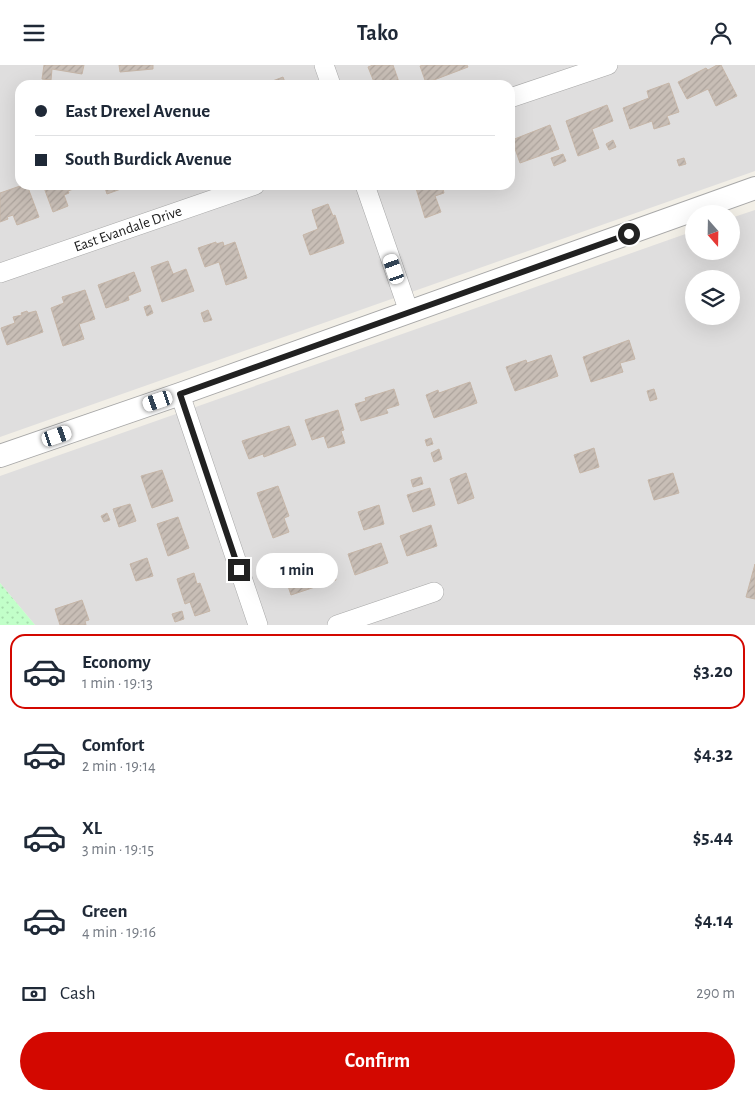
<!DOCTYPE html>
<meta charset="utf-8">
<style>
:root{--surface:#fff;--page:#f2f2f3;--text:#1f2937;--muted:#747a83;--line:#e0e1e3;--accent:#d30800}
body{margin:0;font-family:"Alegreya Sans",sans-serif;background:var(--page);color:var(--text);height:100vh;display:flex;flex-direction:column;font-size:19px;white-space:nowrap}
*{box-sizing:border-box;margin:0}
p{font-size:16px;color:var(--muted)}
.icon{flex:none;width:28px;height:28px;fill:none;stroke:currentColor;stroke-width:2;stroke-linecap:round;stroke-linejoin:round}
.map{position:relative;height:560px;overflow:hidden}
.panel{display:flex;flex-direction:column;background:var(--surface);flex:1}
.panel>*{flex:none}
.banner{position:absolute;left:15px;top:15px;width:500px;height:110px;border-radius:15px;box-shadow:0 5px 20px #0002;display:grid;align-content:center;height:110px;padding:0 20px;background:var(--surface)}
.needle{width:32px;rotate:160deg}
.tools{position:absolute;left:685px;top:140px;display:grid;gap:10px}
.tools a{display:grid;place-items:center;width:55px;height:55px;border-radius:50%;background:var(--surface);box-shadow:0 5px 20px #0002;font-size:25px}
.end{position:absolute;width:22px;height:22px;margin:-11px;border:6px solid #212121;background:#fff;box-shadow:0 0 0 2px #fff}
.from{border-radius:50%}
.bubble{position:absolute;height:35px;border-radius:18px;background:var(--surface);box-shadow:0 5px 20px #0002;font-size:16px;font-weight:700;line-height:35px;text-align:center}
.car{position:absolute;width:15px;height:30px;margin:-15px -8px;border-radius:6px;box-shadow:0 0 4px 1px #0007;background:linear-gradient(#fff 24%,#345 0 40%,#fff 0 76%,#345 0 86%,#fff 0)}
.banner b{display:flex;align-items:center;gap:18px;height:48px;font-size:19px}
.banner b+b{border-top:1px solid var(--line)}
.banner i{width:12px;height:12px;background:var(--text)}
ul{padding:9px 0 0;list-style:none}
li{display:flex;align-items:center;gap:15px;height:75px;margin:0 10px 8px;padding:0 10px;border:2px solid transparent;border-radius:15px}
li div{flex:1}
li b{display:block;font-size:19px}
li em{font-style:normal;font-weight:700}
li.active{border-color:var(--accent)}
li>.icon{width:45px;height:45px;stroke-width:1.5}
.pay{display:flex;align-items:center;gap:12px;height:55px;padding:0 20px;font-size:19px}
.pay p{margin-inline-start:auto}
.cta{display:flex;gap:10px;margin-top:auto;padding:10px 20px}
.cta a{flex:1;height:58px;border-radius:30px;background:var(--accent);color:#fff;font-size:20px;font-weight:700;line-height:58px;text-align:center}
header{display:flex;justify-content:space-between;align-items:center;height:65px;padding:0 20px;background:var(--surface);font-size:22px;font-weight:700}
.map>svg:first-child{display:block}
.residential{fill:#dfdede;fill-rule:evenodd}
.park{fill:url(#park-dots)}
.building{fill:url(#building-hatch);stroke:#c6b6a8}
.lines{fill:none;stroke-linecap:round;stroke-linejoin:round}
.minor-casing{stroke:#a8a8a8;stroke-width:20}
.tertiary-casing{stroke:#a8a8a8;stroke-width:24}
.minor{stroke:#fff;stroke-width:19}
.tertiary{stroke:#fff;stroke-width:22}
.route{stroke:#212121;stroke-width:6}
.labels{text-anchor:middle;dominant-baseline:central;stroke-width:4;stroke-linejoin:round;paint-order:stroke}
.street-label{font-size:15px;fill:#212121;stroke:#fff}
</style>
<header><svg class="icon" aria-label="menu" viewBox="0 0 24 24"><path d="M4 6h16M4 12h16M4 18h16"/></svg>Tako<svg class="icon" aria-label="person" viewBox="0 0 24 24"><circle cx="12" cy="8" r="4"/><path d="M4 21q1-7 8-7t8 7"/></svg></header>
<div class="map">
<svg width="755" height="560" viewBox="0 0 755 560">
<defs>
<pattern id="park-dots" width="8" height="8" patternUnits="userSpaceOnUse" patternTransform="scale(1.25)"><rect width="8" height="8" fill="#c2ffc9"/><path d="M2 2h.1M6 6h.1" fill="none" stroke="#a6daac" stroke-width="1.8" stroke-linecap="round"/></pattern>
<pattern id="building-hatch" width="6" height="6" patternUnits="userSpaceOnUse" patternTransform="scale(1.25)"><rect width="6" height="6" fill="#c8beb6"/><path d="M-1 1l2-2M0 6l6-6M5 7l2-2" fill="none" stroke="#aca39c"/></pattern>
</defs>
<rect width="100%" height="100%" fill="#f2efe7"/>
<path class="residential" d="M0 0H755V106L0 372ZM20 20H510V120H20Z
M755 145V560H35L0 518V411L694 166V186H731V153ZM694 214H731V251H694Z"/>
<path class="park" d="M0 518 35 560H0Z"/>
<path class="building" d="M44 0H84L82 9 52 4 51 15 42 14Z
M119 0H153V4L120 7Z
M373 0H393L400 20H377L376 17H374L368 2Z
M424 0H467L468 2 426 18 420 1Z
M717 0H721L737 31 716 41 708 24 687 34 678 17 706 3 708 5Z
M283 12 286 20H262Z
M669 18 679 47 667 51 670 59 654 64 652 56 630 64 623 43 649 33 647 26Z
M607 40 613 56 592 64 599 83 578 91 566 56Z
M550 60 559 84 520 98 512 75Z
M613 75 616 82 609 85 606 79Z
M563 89 566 96 554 101 551 93Z
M684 93 686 99 679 101 677 95Z
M23 120H27L39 152 17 160 13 150 7 152 8 154 0 157V128Z
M43 120H84L68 126 69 128 64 130 68 141 53 147Z
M104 120H132L107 129Z
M415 120H442L444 128 435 131 441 147 425 153Z
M328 139 333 151 335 150 344 178 310 190 303 170 318 164 312 145Z
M216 177V179L223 177 224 181 235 177 247 213 226 220 219 197 205 202 198 183Z
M168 196 173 209 186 204 194 226 162 237 151 202Z
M134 207 141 226 128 231 129 235 106 243 98 220Z
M85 225 95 254 79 259 84 274 63 281 51 243 64 238 62 232Z
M150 240 153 248 147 251 144 242Z
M208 245 212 255 204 257 201 248Z
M27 246 28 248 36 246 43 267 7 280 1 263 15 258 13 252 22 250 21 248Z
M629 275 635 294 620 298 623 307 591 317 583 292Z
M551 290 558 311 515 326 506 302 526 295 527 298Z
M470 317 477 338 434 353 426 330 438 325 439 328Z
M394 324 399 340 386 344 388 348 361 356 355 339 366 336 365 333Z
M654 324 657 334 650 336 647 326Z
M338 345 344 365 341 366 345 378 328 383 324 371 312 375 305 355Z
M289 361 296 380 264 392 263 389 249 394 242 376Z
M431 373 433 379 427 381 425 375Z
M594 383 599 402 580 408 574 390Z
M439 384 442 394 434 397 431 388Z
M162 405 173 436 152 443 141 411Z
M466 408 474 433 458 439 450 414Z
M673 408 679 428 654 435 648 415Z
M421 412 423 419 413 422 411 415Z
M278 421 289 451 284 453 289 467 273 473 257 428Z
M430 423 435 440 413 447 407 430Z
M130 439 136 456 119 462 113 444Z
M379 440 384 459 364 465 358 447Z
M107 448 110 455 104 457 101 451Z
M178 452 189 483 168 491 157 459Z
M431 460 437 481 407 491 400 471Z
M381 478 388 498 355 510 348 489Z
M147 493 153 511 136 516 130 499Z
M330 497 336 515 291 530 285 512Z
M755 499V534L746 532Z
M194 508 197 519 200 518 210 546 195 551 190 537 185 539 177 514Z
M82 535 89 555 85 556 86 560H60L55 544Z
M182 546 184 554 175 557 172 549Z"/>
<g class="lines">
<defs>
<path id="minor" d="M324 0 331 20
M510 33 608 0
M365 120 409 247
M0 208 255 120
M180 329 258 560
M337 560 434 527"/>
<path id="tertiary" d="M0 391 180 329 755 123"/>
</defs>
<use href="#minor" class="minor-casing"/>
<use href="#tertiary" class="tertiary-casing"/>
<use href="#minor" class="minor"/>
<use href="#tertiary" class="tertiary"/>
</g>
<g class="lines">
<path class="route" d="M239 505 180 329 629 169"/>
</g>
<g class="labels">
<g class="street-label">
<text transform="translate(128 164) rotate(-19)">East Evandale Drive</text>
</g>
</g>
</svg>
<div class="tools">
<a><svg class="needle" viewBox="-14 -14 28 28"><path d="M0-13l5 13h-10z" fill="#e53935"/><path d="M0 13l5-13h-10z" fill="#747a83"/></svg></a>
<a><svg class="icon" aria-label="layers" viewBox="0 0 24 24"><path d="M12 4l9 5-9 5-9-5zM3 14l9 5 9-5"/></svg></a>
</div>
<i class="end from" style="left:629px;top:169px"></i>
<i class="end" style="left:239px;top:505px"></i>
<div class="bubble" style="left:256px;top:488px;width:82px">1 min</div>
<i class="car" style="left:394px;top:204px;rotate:341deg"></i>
<i class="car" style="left:158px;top:336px;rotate:251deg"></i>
<i class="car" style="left:57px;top:371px;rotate:71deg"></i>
<div class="banner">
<b><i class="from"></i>East Drexel Avenue</b>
<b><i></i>South Burdick Avenue</b>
</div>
</div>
<section class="panel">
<ul>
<li class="active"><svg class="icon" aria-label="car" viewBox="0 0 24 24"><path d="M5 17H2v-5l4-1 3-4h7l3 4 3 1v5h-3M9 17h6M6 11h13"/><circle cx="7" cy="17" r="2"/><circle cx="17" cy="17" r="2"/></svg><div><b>Economy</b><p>1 min · 19:13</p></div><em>$3.20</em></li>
<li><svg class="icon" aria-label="car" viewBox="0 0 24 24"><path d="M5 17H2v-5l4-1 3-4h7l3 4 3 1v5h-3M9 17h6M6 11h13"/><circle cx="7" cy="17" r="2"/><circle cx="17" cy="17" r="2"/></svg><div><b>Comfort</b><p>2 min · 19:14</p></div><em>$4.32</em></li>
<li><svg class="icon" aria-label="car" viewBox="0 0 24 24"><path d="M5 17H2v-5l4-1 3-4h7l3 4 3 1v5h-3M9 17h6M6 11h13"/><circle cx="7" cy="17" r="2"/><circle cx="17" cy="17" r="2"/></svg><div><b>XL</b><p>3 min · 19:15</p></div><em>$5.44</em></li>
<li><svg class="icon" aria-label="car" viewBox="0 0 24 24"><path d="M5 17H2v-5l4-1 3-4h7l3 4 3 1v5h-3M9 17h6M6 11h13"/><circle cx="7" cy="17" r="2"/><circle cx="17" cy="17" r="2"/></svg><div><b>Green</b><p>4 min · 19:16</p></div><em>$4.14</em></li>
</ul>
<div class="pay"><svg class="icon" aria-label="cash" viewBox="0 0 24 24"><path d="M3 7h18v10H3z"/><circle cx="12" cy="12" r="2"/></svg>Cash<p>290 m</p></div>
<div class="cta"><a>Confirm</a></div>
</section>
